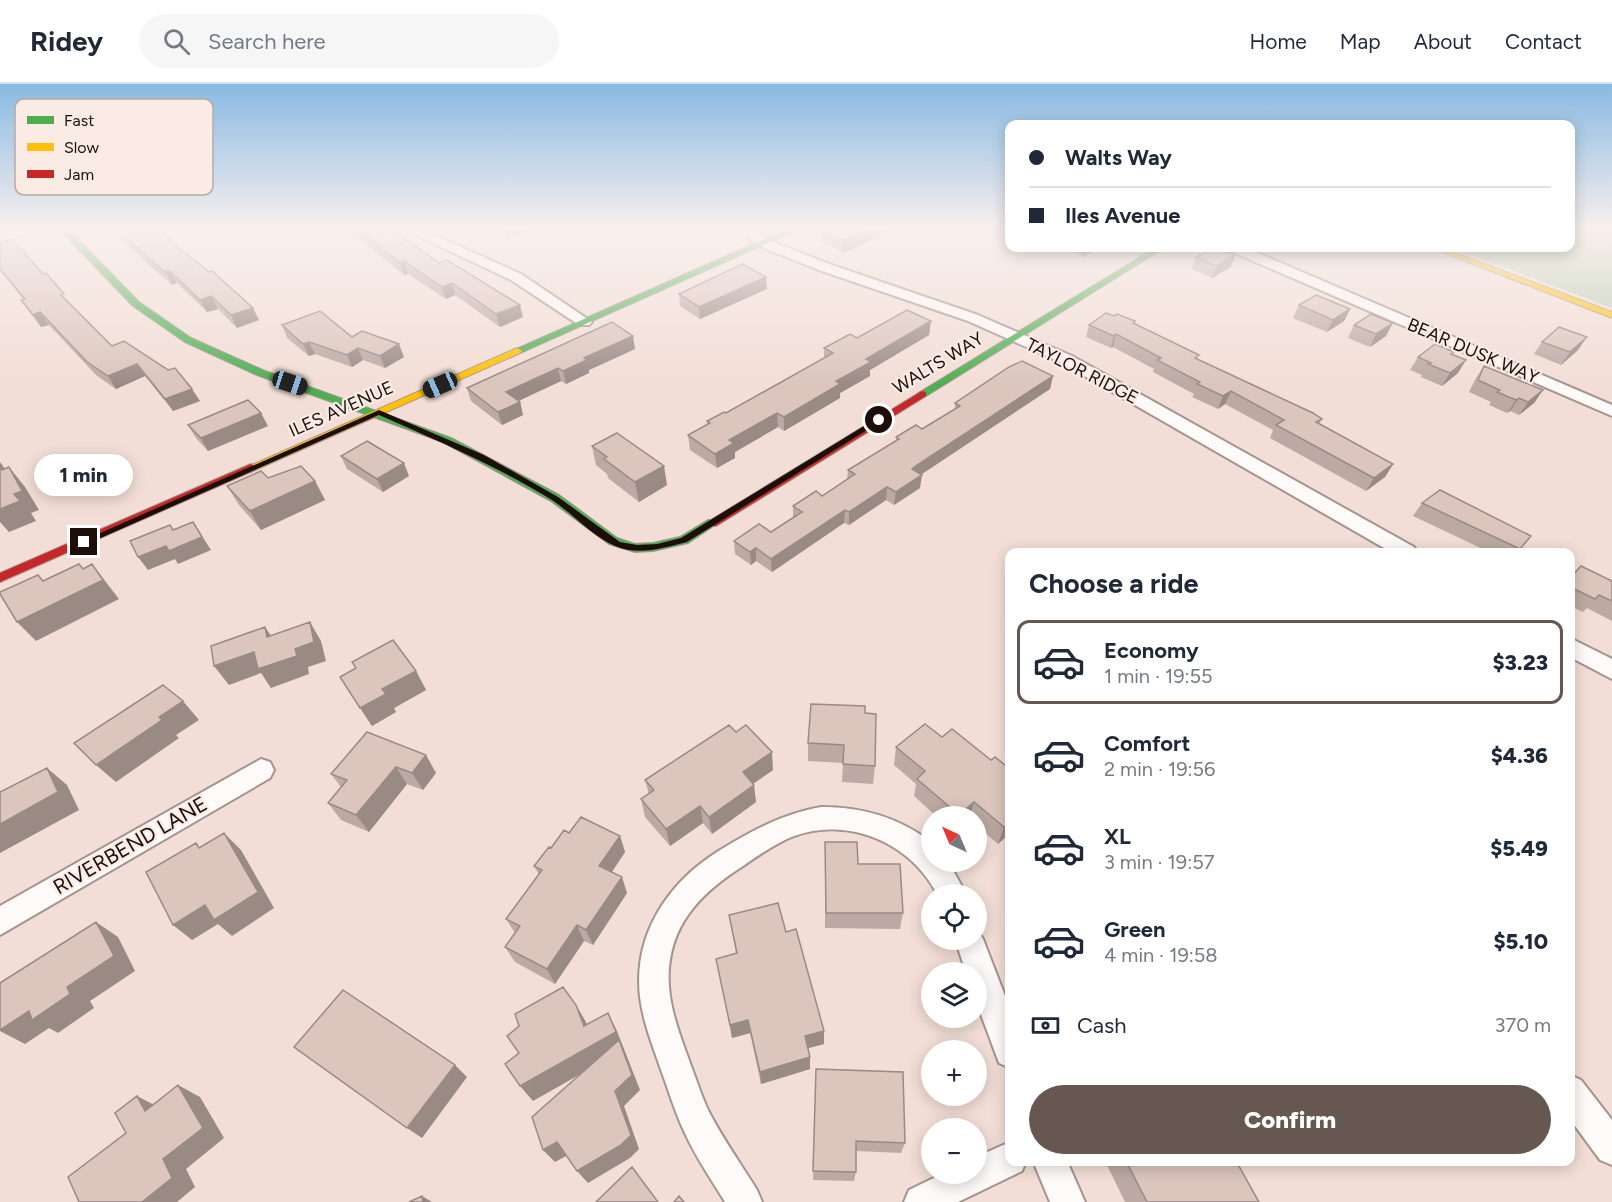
<!DOCTYPE html>
<meta charset="utf-8">
<style>
:root{--surface:#fff;--page:#f6f6f7;--text:#1f2937;--muted:#747a83;--line:#e0e1e3;--accent:#675751}
body{margin:0;font-family:Figtree,sans-serif;background:var(--page);color:var(--text);height:100vh;display:flex;flex-direction:column;font-size:22px;white-space:nowrap}
*{box-sizing:border-box;margin:0}
p{font-size:20px;color:var(--muted)}
.icon{flex:none;width:33px;height:33px;fill:none;stroke:currentColor;stroke-width:2;stroke-linecap:round;stroke-linejoin:round}
.map{position:relative;flex:1;overflow:hidden}
.details{position:absolute;left:1005px;top:464px;width:570px;height:618px;display:flex;flex-direction:column;background:var(--surface);border-radius:12px;box-shadow:0 3px 15px #0003}
.details>*{flex:none}
.guide{position:absolute;left:1005px;top:36px;width:570px;height:132px;border-radius:12px;box-shadow:0 3px 15px #0003;display:grid;align-content:center;height:132px;padding:0 24px;background:var(--surface)}
.needle{width:39px;rotate:316deg}
.tools{position:absolute;left:921px;top:722px;display:grid;gap:12px}
.tools a{display:grid;place-items:center;width:66px;height:66px;border-radius:50%;background:var(--surface);box-shadow:0 3px 15px #0003;font-size:30px}
.end{position:absolute;width:27px;height:27px;margin:-14px;border:8px solid #1c0f0a;background:#fff;box-shadow:0 0 0 3px #fff}
.from{border-radius:50%}
.bubble{position:absolute;height:42px;border-radius:21px;background:var(--surface);box-shadow:0 3px 15px #0003;font-size:20px;font-weight:800;line-height:42px;text-align:center}
.car{position:absolute;width:18px;height:36px;margin:-18px -9px;border-radius:8px;box-shadow:0 0 4px 2px #0007;background:linear-gradient(#222 24%,#8ab4d8 0 40%,#222 0 76%,#8ab4d8 0 86%,#222 0)}
.guide b{display:flex;align-items:center;gap:21px;height:57px;font-size:22px}
.guide b+b{border-top:2px solid var(--line)}
.guide i{width:15px;height:15px;background:var(--text)}
ul{padding:0;list-style:none}
li{display:flex;align-items:center;gap:18px;height:84px;margin:0 12px 9px;padding:0 12px;border:3px solid transparent;border-radius:12px}
li div{flex:1}
li b{display:block;font-size:22px}
li em{font-style:normal;font-weight:800}
li.selected{border-color:var(--accent)}
li>.icon{width:54px;height:54px;stroke-width:1.5}
h2{padding:0 24px;font-size:27px;line-height:72px}
.pay{display:flex;align-items:center;gap:15px;height:66px;padding:0 24px;font-size:22px}
.pay p{margin-inline-start:auto}
.action{display:flex;gap:12px;margin-top:auto;padding:12px 24px}
.action a{flex:1;height:69px;border-radius:36px;background:var(--accent);color:#fff;font-size:24px;font-weight:800;line-height:69px;text-align:center}
header{display:flex;align-items:center;gap:36px;box-sizing:border-box;height:84px;padding:0 30px;background:var(--surface);border-bottom:2px solid var(--line)}
header strong{font-size:28px}
nav{display:flex;gap:33px;margin-inline-start:auto;font-size:21px}
.search{width:420px;height:54px;background:var(--page);display:flex;align-items:center;gap:15px;box-sizing:border-box;padding:0 21px;border-radius:33px;color:var(--muted);font-size:22px}
.map>svg:first-child{display:block}
.green{fill:#bbd0b5}
.lines{fill:none;stroke-linecap:round;stroke-linejoin:round}
.street-casing{stroke:#a3948e;stroke-width:4}
.fast-casing{stroke:#a3948e;stroke-width:2}
.slow-casing{stroke:#a3948e;stroke-width:2}
.jam-casing{stroke:#a3948e;stroke-width:2}
.street{fill:#fdfaf9;fill-rule:evenodd}
.fast{fill:#4caf50;fill-rule:evenodd}
.slow{fill:#ffc107;fill-rule:evenodd}
.jam{fill:#c62828;fill-rule:evenodd}
.wall{fill:#bca9a3}
.shaded-wall{fill:#998a84}
.building{fill:#dbc5bd;stroke:#998a84;stroke-width:1.5}
.route{fill:#1c0f0a}
.labels{text-anchor:middle;dominant-baseline:central;stroke-width:4.5;stroke-linejoin:round;paint-order:stroke}
.far-street-label{font-size:18px;fill:#1c0f0a;stroke:#fbebe5}
.street-label{font-size:21px;fill:#1c0f0a;stroke:#fbebe5}
.key{fill:#fbebe5;stroke:#b8a9a3;stroke-width:1.5}
.key-label{font-size:16px;fill:#1c0f0a}
</style>
<header>
<strong>Ridey</strong>
<div class="search"><svg class="icon" aria-label="search" viewBox="0 0 24 24"><circle cx="10" cy="10" r="6"/><path d="M15 15l6 6"/></svg>Search here</div>
<nav><a>Home</a><a>Map</a><a>About</a><a>Contact</a></nav>
</header>
<div class="map">
<svg width="1612" height="1118" viewBox="0 0 1612 1118">
<rect width="100%" height="100%" fill="#f2ded6"/>
<path class="green" d="M1571 145H1612V224L1453 164H1570Z"/>
<g class="lines">
<defs>
<path id="street" d="M15 145H36L35 148 0 158V150Z
M403 145H421L521 190 592 238 589 241H579L511 196Z
M733 145H750L776 159 829 180 978 231 1072 272 1414 463 1417 468H1391L1060 278 968 237 819 186 766 165Z
M1228 164H1246L1612 321V332L1230 167Z
M1570 554 1612 575V595L1570 573Z
M261 675 270 678 274 686 270 694 0 851V822Z
M821 723C862 723 899 733 932 759V777H948L966 810H937C911 759 849 732 794 752 776 759 759 771 743 782 704 807 673 836 669 884 666 921 682 956 694 990 699 1003 703 1016 709 1028 723 1055 741 1080 757 1106L762 1118H725C711 1095 695 1072 684 1047 674 1026 668 1004 660 983 652 960 643 937 640 913 633 851 667 800 717 768 751 747 782 730 821 723Z
M976 844 983 855 1010 925V984L999 979 976 917V888H966L955 855H976Z
M1570 991 1581 996 1612 1036V1081L1600 1076 1570 1035Z
M1010 1058V1077H1026L1022 1087 958 1118H904L909 1106 944 1089H976V1073Z
M1033 1077H1067L1085 1118H1050Z"/>
<path id="fast" d="M59 145H68L139 218 191 254 265 287 451 354 559 411 617 454 635 460 653 459 680 453 708 436H716L718 439 688 459 653 467 635 468 609 460 551 417 443 358 257 291 185 258 133 222Z
M787 145H799L520 269 512 267Z
M1155 164H1164L926 312 922 313 917 310Z"/>
<path id="slow" d="M1432 164H1442L1612 228V234Z
M517 264 522 267 520 269 255 386 251 388 245 384Z"/>
<path id="jam" d="M922 307 926 308V312L716 442H708L706 439Z
M251 380 257 384 255 386 0 498V489Z"/>
</defs>
<use href="#street" class="street-casing"/>
<use href="#fast" class="fast-casing"/>
<use href="#slow" class="slow-casing"/>
<use href="#jam" class="jam-casing"/>
<use href="#street" class="street"/>
<use href="#fast" class="fast"/>
<use href="#slow" class="slow"/>
<use href="#jam" class="jam"/>
</g>
<path class="wall" d="M112 145H160L170 154 172 159 259 236 237 244 218 225 207 228 177 199 172 201 131 165 114 149Z
M349 145H381L439 179 523 233 500 243 455 211 446 215 408 190 404 191 351 148Z
M492 145H531L508 154Z
M894 145 850 166 843 168 821 157V146Z
M0 159 70 220 112 262 200 317 173 327 145 292 116 305 96 291 49 241 41 243 21 216 23 215 0 186Z
M1061 164H1100L1083 173Z
M1196 173 1231 183 1212 194 1192 185Z
M766 193 767 205 700 235 680 222 679 210Z
M1299 221 1350 225 1344 237 1327 248 1293 234Z
M1114 232 1135 237V239L1197 275 1322 335 1319 340 1393 380 1385 393 1366 407 1270 354 1273 346 1225 320 1218 325 1192 313 1194 310 1153 288 1154 285 1113 263 1111 264 1086 253 1089 241Z
M931 237 929 251 870 286V292L840 309V314L784 347 778 343 735 368V374L717 384 690 366 688 351 707 341V337L726 329 824 274V264L857 254Z
M282 241 352 253 404 273 385 284 363 276 352 283 315 270 309 272 287 254Z
M1354 241 1386 252 1370 263 1348 254Z
M1542 258 1578 266 1561 281 1534 270Z
M635 265 589 286V289L566 300 561 297 518 317 520 318 523 331 502 341 471 317 467 304Z
M1453 271 1458 289 1442 302 1421 293 1422 291 1410 286 1418 273Z
M1484 282 1543 306 1534 319 1519 331 1510 327 1507 329 1489 321 1491 318 1469 308 1476 294Z
M1053 292 1050 305 920 391V404L894 421 886 416 849 441 844 439 772 488 756 477 751 481 735 470 734 457 771 448 793 434V422L822 412 847 395 848 386 896 356V353L922 345 955 325V319Z
M188 341 268 342 208 367 196 354Z
M592 362 667 401 639 418 608 394 607 390 596 381Z
M341 372 409 392 383 408 347 385Z
M268 394 315 397 325 416 261 446 239 421 227 402Z
M1422 419 1531 452 1517 468H1489L1413 432Z
M1570 493 1612 497V537L1587 524 1583 528 1570 522Z
M352 578 416 587 426 606 394 624 396 628 372 642 340 593 356 585Z
M865 629 875 682 873 700 842 698 843 679 808 677V659Z
M925 640 1010 749 998 760 976 741V732H936L914 712 916 700 894 681 896 663Z
M367 648 436 689 423 706 407 700 369 748 341 736 328 719 341 703 331 690Z
M773 686 753 700 756 718 712 750 703 739 670 762 645 733 641 715 649 710 645 696Z
M569 749 620 752 625 768 612 788 627 809 593 861 584 857 555 900 515 878 505 863 515 849 506 835 539 791 534 782 551 764Z
M825 758 903 829 900 845 825 844Z
M729 831 786 848 824 960 808 964 810 973V985L761 1000 750 949 732 954 716 875 736 869Z
M816 985 905 1059 901 1069 856 1067V1088L854 1097 813 1096Z
M1105 1077H1220L1259 1118H1125Z"/>
<path class="shaded-wall" d="M505 145H531L508 154Z
M870 145H894L850 166 843 168V156Z
M1085 164H1100L1083 173Z
M1235 171 1231 183 1212 194 1216 182Z
M404 177 408 190 404 191 400 179Z
M170 187 177 199 172 201 165 188Z
M766 193 767 205 700 235 699 223Z
M452 199 455 211 446 215 442 203Z
M211 212 218 225 207 228 200 216Z
M520 221 523 233 500 243 496 230Z
M253 224 259 236 237 244 231 231Z
M1350 225 1344 237 1327 248 1333 236Z
M40 228 49 241 41 243 33 231Z
M931 237 929 251 870 286V292L840 309V314L784 347V333L866 275Z
M1393 239 1386 252 1370 263 1376 250Z
M1116 250 1113 263 1111 264 1114 252Z
M633 252 635 265 589 286V289L566 300 563 287 584 274Z
M1587 253 1578 266 1561 281 1570 268Z
M309 258 315 270 309 272 303 260Z
M399 260 404 273 385 284 380 272Z
M358 264 363 276 352 283 347 271Z
M1466 276 1458 289 1442 302 1450 289Z
M137 280 145 292 116 305 108 292Z
M558 284 561 297 510 321 506 308Z
M1053 292 1050 305 916 394 912 385 917 381Z
M192 305 200 317 173 327 165 315Z
M1543 306 1534 319 1519 331 1528 318Z
M1231 307 1225 320 1218 325 1223 312Z
M1519 314 1510 327 1507 329 1516 316Z
M520 318 523 331 502 341 498 328Z
M261 329 268 342 208 367 201 354Z
M777 329 778 343 735 368V374L717 384 715 370 729 356Z
M0 378 3 382 18 405 0 383Z
M404 379 409 392 383 408 377 395Z
M1393 380 1385 393 1366 407 1374 394Z
M664 382 667 401 639 418 635 398Z
M9 383 25 403 39 426 31 429 36 437 9 448 0 438V425L14 410Z
M922 391 920 404 894 421 896 408Z
M315 397 325 416 261 446 250 427Z
M887 403 886 416 849 441V428Z
M845 426 844 439 772 488 771 475Z
M193 438 211 466 178 480 175 475 148 486 138 473Z
M756 464V477L751 481 750 468Z
M79 480 96 500 92 480 119 515 36 557 17 538Z
M310 538 321 557 326 577 308 583 309 590 271 604 261 589 229 601 214 582 254 568 295 565Z
M265 543 278 562 267 553Z
M416 587 426 606 394 624 396 628 372 642 360 624 382 605Z
M183 617 199 636 176 651 179 654 116 698 96 681 159 633Z
M772 668 773 686 744 706 743 688Z
M426 671 436 689 423 706 412 689Z
M396 683 407 700 369 748 356 731Z
M47 684 67 701 79 726 0 769V740Z
M754 701 756 718 712 750 709 733Z
M974 718 970 732H959V731Z
M700 722 703 739 670 762 666 745Z
M1010 738V749L998 760 1004 743Z
M224 749 241 766 274 824 232 852 218 840 192 856 173 841Z
M620 752 625 768 605 798 599 782Z
M622 793 627 809 593 861 586 846Z
M96 838 118 853 135 887 90 917 94 924 58 949 49 944 25 960 0 947V946L67 903Z
M577 841 584 857 555 900 547 885Z
M576 921 586 938 594 959 584 942Z
M608 929 617 947 640 1006 624 1022 639 1065 630 1074 588 1099 577 1087 615 1007 623 966 533 1017 520 1002Z
M748 936 750 949 732 954 730 941Z
M824 947V960L805 965V952Z
M810 973V985L761 1000 760 988Z
M455 981 467 993 422 1054 407 1044Z
M178 1001 200 1013 224 1054 186 1085 195 1103 177 1118H142L163 1075Z
M137 1012 160 1024 145 1027Z
M557 1058 568 1071 555 1078 543 1066Z
M422 1112 432 1118H423Z"/>
<path class="building" d="M116 145H160L170 154 168 155 209 188 212 187 253 224 231 231 211 212 200 216 170 187 165 188Z
M357 145H381L410 158 439 179 447 176 520 221 496 230 452 199 442 203 404 177 400 179Z
M870 145 850 154 843 156 821 146Z
M13 156 43 190 46 189 64 210 61 211 112 262 124 257 168 286 175 284 192 305 165 315 137 280 108 292 87 278 40 228 33 231 21 216 25 215 0 185V159Z
M1214 164H1215L1235 171 1216 182 1196 173Z
M742 180 766 193 699 223 679 210Z
M1316 211 1350 225 1333 236 1299 221Z
M907 226 931 237 866 275 871 278 836 297 840 300 784 333 777 329 729 356 734 359 715 370 688 351 710 339 707 337 724 328 726 329 833 269 824 264 850 250 857 254Z
M320 227 352 253 362 247 399 260 380 272 358 264 347 271 309 258 303 260 282 241Z
M1106 229 1114 232 1117 230 1135 237 1133 239 1199 271 1195 274 1313 329 1322 335 1316 338 1393 380 1374 394 1276 341 1284 336 1231 307 1223 312 1197 300 1200 298 1157 276 1161 274 1116 250 1114 252 1089 241Z
M1371 230 1393 239 1376 250 1354 241Z
M612 238 633 252 584 274 587 276 563 287 558 284 506 308 520 318 498 328 467 304Z
M1559 243 1587 253 1570 268 1542 258Z
M1435 260 1454 268 1451 270 1466 276 1450 289 1428 280 1431 279 1418 273Z
M1022 277 1053 292 917 381 912 385 922 391 896 408 887 403 849 428 845 426 771 475 756 464 750 468 734 457 759 440 771 448 802 428 793 422 816 407 822 412 855 390 848 386 899 355 896 353 916 341 922 345 960 322 955 319 1009 283Z
M1484 282 1543 306 1528 318 1519 314 1516 316 1497 308 1500 306 1478 296Z
M248 316 261 329 201 354 188 341Z
M617 349 664 382 635 398 604 375 607 373 592 362Z
M367 357 404 379 377 395 341 372Z
M301 382 315 397 250 427 227 402 261 387 268 394Z
M0 383 2 386 9 383 22 407 14 410 20 417 0 425Z
M1440 406 1531 452 1520 465 1422 419Z
M193 438 202 453 169 467 166 462 138 473 130 457 170 441 173 446Z
M79 480 83 485 92 480 103 496 17 538 0 510V508L38 491 43 497Z
M1581 482 1612 497V517L1599 511 1595 515 1570 503V494Z
M310 538 314 558 295 565 297 572 258 585 254 568 214 582 211 562 265 543 267 553Z
M393 556 416 587 382 605 386 610 360 624 340 593 356 584 352 578Z
M163 601 183 617 159 633 162 636 96 681 74 659Z
M811 620 865 622V629L876 630 875 682 843 680 844 661 808 659Z
M925 640 942 653 952 645 991 676 995 673 1010 685V738L1004 743 974 718 959 731 917 695 925 687 896 663Z
M729 641 736 648 746 641 772 668 743 688 754 701 709 733 700 722 666 745 641 715 654 706 645 696Z
M367 648 426 671 412 689 396 683 356 731 328 719 347 696 331 690Z
M47 684 58 708 0 740V708Z
M581 733 620 752 599 782 622 793 586 846 577 841 547 885 505 863 520 842 506 835 542 786 534 782 549 763 551 764 564 746 569 749Z
M224 749 258 808 214 836 205 821 173 841 146 788 196 759 199 764Z
M825 758H857L858 780H900L903 829H826Z
M778 819 786 848 796 845 824 947 805 952 810 973 760 988 748 936 730 941 716 875 737 869 729 831Z
M96 838 114 872 67 903 70 910 32 936 29 927 0 946V899Z
M563 903 576 921 584 942 608 929 616 948 520 1002 505 980 519 969 507 952 519 942 515 930Z
M343 906 455 981 407 1044 294 963Z
M619 956 632 991 615 1007 631 1051 621 1061 577 1087 557 1058 543 1066 532 1033Z
M816 985 903 988 905 1059 856 1057V1088L813 1087Z
M178 1001 203 1044 163 1075 172 1094 142 1118H79L68 1093 126 1049 115 1029 137 1012 145 1027Z
M1126 1077H1220L1222 1079 1226 1077H1236L1259 1118H1147Z
M632 1083 658 1118H596Z
M422 1112 423 1118H409Z
M679 1112 684 1118H674Z"/>
<linearGradient id="sky" x2="0" y2="1"><stop stop-color="#88bae3"/><stop offset="0.48" stop-color="#f9f0ed"/><stop offset="1" stop-color="#f9f0ed" stop-opacity="0"/></linearGradient>
<rect width="1612" height="302" fill="url(#sky)"/>
<path class="route" d="M379 326 484 371 558 413 620 458 637 461 657 460 681 454 877 334 883 336 687 458C664 464 638 472 615 462 593 453 572 429 552 416 497 382 438 357 379 331L87 460 80 458Z"/>
<g class="labels">
<g class="far-street-label">
<text transform="translate(1473 267) rotate(23)">BEAR DUSK WAY</text>
<text transform="translate(938 279) rotate(-31)">WALTS WAY</text>
<text transform="translate(1082 287) rotate(27)">TAYLOR RIDGE</text>
<text transform="translate(341 325) rotate(-24)">ILES AVENUE</text>
</g>
<g class="street-label">
<text transform="translate(130 761) rotate(-30)">RIVERBEND LANE</text>
</g>
</g>
<rect x="15" y="15" width="198" height="96" rx="9" class="key"/>
<rect x="27" y="32" width="27" height="8" fill="#4caf50"/>
<rect x="27" y="59" width="27" height="8" fill="#ffc107"/>
<rect x="27" y="86" width="27" height="8" fill="#c62828"/>
<g class="key-label">
<text x="64" y="42">Fast</text>
<text x="64" y="69">Slow</text>
<text x="64" y="96">Jam</text>
</g>
</svg>
<div class="tools">
<a><svg class="needle" viewBox="-14 -14 28 28"><path d="M0-13l5 13h-10z" fill="#e53935"/><path d="M0 13l5-13h-10z" fill="#747a83"/></svg></a>
<a><svg class="icon" aria-label="locate" viewBox="0 0 24 24"><circle cx="12" cy="12" r="6"/><path d="M12 2v4M12 18v4M2 12h4M18 12h4"/></svg></a>
<a><svg class="icon" aria-label="layers" viewBox="0 0 24 24"><path d="M12 4l9 5-9 5-9-5zM3 14l9 5 9-5"/></svg></a>
<a>+</a>
<a>−</a>
</div>
<i class="end from" style="left:879px;top:336px"></i>
<i class="end" style="left:84px;top:458px"></i>
<div class="bubble" style="left:34px;top:370px;width:99px">1 min</div>
<i class="car" style="left:290px;top:299px;rotate:108deg"></i>
<i class="car" style="left:440px;top:301px;rotate:246deg"></i>
<div class="guide">
<b><i class="from"></i>Walts Way</b>
<b><i></i>Iles Avenue</b>
</div>
<section class="details">
<h2>Choose a ride</h2>
<ul>
<li class="selected"><svg class="icon" aria-label="car" viewBox="0 0 24 24"><path d="M5 17H2v-5l4-1 3-4h7l3 4 3 1v5h-3M9 17h6M6 11h13"/><circle cx="7" cy="17" r="2"/><circle cx="17" cy="17" r="2"/></svg><div><b>Economy</b><p>1 min · 19:55</p></div><em>$3.23</em></li>
<li><svg class="icon" aria-label="car" viewBox="0 0 24 24"><path d="M5 17H2v-5l4-1 3-4h7l3 4 3 1v5h-3M9 17h6M6 11h13"/><circle cx="7" cy="17" r="2"/><circle cx="17" cy="17" r="2"/></svg><div><b>Comfort</b><p>2 min · 19:56</p></div><em>$4.36</em></li>
<li><svg class="icon" aria-label="car" viewBox="0 0 24 24"><path d="M5 17H2v-5l4-1 3-4h7l3 4 3 1v5h-3M9 17h6M6 11h13"/><circle cx="7" cy="17" r="2"/><circle cx="17" cy="17" r="2"/></svg><div><b>XL</b><p>3 min · 19:57</p></div><em>$5.49</em></li>
<li><svg class="icon" aria-label="car" viewBox="0 0 24 24"><path d="M5 17H2v-5l4-1 3-4h7l3 4 3 1v5h-3M9 17h6M6 11h13"/><circle cx="7" cy="17" r="2"/><circle cx="17" cy="17" r="2"/></svg><div><b>Green</b><p>4 min · 19:58</p></div><em>$5.10</em></li>
</ul>
<div class="pay"><svg class="icon" aria-label="cash" viewBox="0 0 24 24"><path d="M3 7h18v10H3z"/><circle cx="12" cy="12" r="2"/></svg>Cash<p>370 m</p></div>
<div class="action"><a>Confirm</a></div>
</section>
</div>
